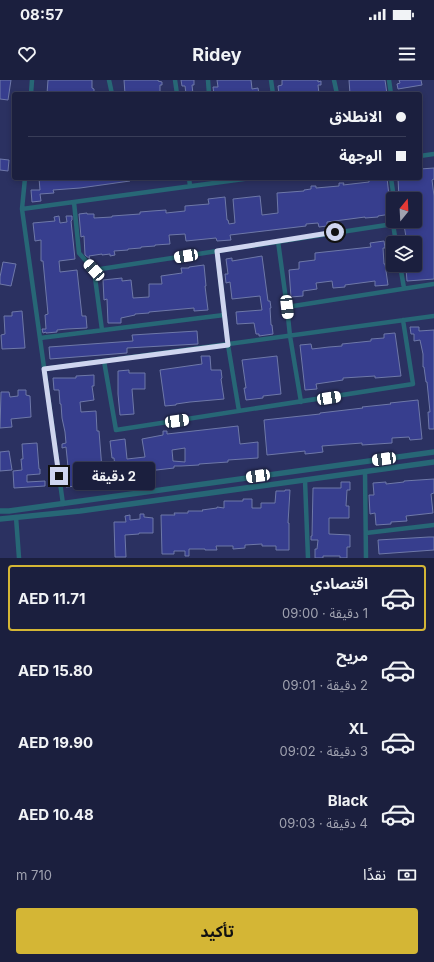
<!DOCTYPE html>
<html lang="ar">
<meta charset="utf-8">
<style>
:root{--surface:#1b1f3e;--page:#242745;--text:#f1f3f6;--muted:#a0a2b0;--line:#393d58;--accent:#d4b635}
body{margin:0;font-family:Inter,"Noto Sans Arabic",sans-serif;background:var(--page);color:var(--text);direction:rtl;height:100vh;display:flex;flex-direction:column;font-size:15px;white-space:nowrap}
*{box-sizing:border-box;margin:0}
p{font-size:13px;color:var(--muted)}
.icon{flex:none;width:22px;height:22px;fill:none;stroke:currentColor;stroke-width:2;stroke-linecap:round;stroke-linejoin:round}
.map{position:relative;height:478px;overflow:hidden;direction:ltr}
.panel{display:flex;flex-direction:column;background:var(--surface);flex:1}
.panel>*{flex:none}
.banner{position:absolute;left:12px;top:12px;width:410px;height:88px;border-radius:4px;box-shadow:0 2px 6px #0003,0 0 0 1px var(--line);direction:rtl;display:grid;align-content:center;height:88px;padding:0 16px;background:var(--surface)}
.needle{width:26px;rotate:18deg}
.tools{position:absolute;left:386px;top:112px;display:grid;gap:8px}
.tools a{display:grid;place-items:center;width:36px;height:36px;border-radius:4px;background:var(--surface);box-shadow:0 2px 6px #0003,0 0 0 1px var(--line);font-size:20px}
.end{position:absolute;width:18px;height:18px;margin:-9px;border:5px solid #cfd5ef;background:#111;box-shadow:0 0 0 2px #111}
.from{border-radius:50%}
.bubble{position:absolute;height:28px;border-radius:4px;background:var(--surface);box-shadow:0 2px 6px #0003,0 0 0 1px var(--line);font-size:13px;font-weight:700;line-height:28px;text-align:center;direction:rtl}
.car{position:absolute;width:12px;height:24px;margin:-12px -6px;border-radius:5px;box-shadow:0 0 3px 1px #0007;background:linear-gradient(#fff 24%,#345 0 40%,#fff 0 76%,#345 0 86%,#fff 0)}
.banner b{display:flex;align-items:center;gap:14px;height:38px;font-size:15px}
.banner b+b{border-top:1px solid var(--line)}
.banner i{width:10px;height:10px;background:var(--text)}
ul{padding:7px 0 0;list-style:none}
li{display:flex;align-items:center;gap:12px;height:66px;margin:0 8px 6px;padding:0 8px;border:2px solid transparent;border-radius:4px}
li div{flex:1}
li b{display:block;font-size:15px}
li em{font-style:normal;font-weight:700}
li.on{border-color:var(--accent)}
li>.icon{width:36px;height:36px;stroke-width:1.5}
.pay{display:flex;align-items:center;gap:10px;height:44px;padding:0 16px;font-size:15px}
.pay p{margin-inline-start:auto}
.button{display:flex;gap:8px;margin-top:auto;padding:8px 16px}
.button a{flex:1;height:46px;border-radius:4px;background:var(--accent);color:#111;font-size:16px;font-weight:700;line-height:46px;text-align:center}
.status{display:flex;justify-content:space-between;align-items:center;height:28px;padding:0 20px;background:var(--surface);direction:ltr}
.status svg{height:11px;fill:currentColor}
header{display:flex;justify-content:space-between;align-items:center;height:52px;padding:0 16px;background:var(--surface);font-size:18px;font-weight:700}
.map>svg:first-child{display:block}
.built{fill:#2b3161;fill-rule:evenodd}
.building{fill:#373e8e;stroke:#6e78a8;fill-rule:evenodd}
.lines{fill:none;stroke-linecap:round;stroke-linejoin:round}
.minor{stroke:#276776;stroke-width:4.5}
.tertiary{stroke:#276776;stroke-width:5.5}
.route{stroke:#cfd5ef;stroke-width:5}
</style>
<div class="status"><b>08:57</b><svg viewBox="0 0 49 12"><path d="M0 12V9h3v3zM5 12V6h3v6zM10 12V3h3v9zM15 12V0h3v12zM26 1h20v11H26zM47 4h2v5h-2z"/></svg></div>
<header><svg class="icon" aria-label="menu" viewBox="0 0 24 24"><path d="M4 6h16M4 12h16M4 18h16"/></svg>Ridey<svg class="icon" aria-label="heart" viewBox="0 0 24 24"><path d="M12 20l-8-8c-3-5 5-10 8-4 3-6 11-1 8 4z"/></svg></header>
<div class="map">
<svg width="434" height="478" viewBox="0 0 434 478">
<rect width="100%" height="100%" fill="#242953"/>
<path class="built" d="M0 0H434V478H0ZM14 14H420V98H14ZM393 119H415V141H393ZM393 163H415V185H393Z"/>
<path class="building" d="M0 0H11L8 20 0 19Z
M48 0H92V8L94 9V14H47Z
M124 0H158V1L162 2V5H160V14H125Z
M181 0H194V5H192L193 14H186L185 6H182Z
M217 0H251L252 9 258 8 259 14H214L213 7H218Z
M282 0H318V2L321 1V5H318L319 14H279L278 6 282 5Z
M349 0H385L387 14H350Z
M399 0H421L422 5 398 9 397 4 400 3Z
M0 79 9 80 8 91 0 90Z
M434 88V99L432 100 434 116V199L407 201 406 189H410V185H415V163H407L404 145H400V142L415 141V119H399L398 98H420V89Z
M39 98H130V101L80 108 53 110 54 113 40 114 41 121 32 122 31 110H40Z
M369 98H387L391 134 378 136V137L365 138V137L327 142V146L319 147 318 143 306 144V146L230 155 231 160 217 161 216 158 186 161 185 154 169 155 170 164 155 165V166L141 167V168L128 169V170L114 171 115 175 110 176V174L102 175V174L89 176 90 179 85 175 84 156 81 157 79 134 87 133V134H94V138L112 137V136L140 134V132L152 131 166 130V133L185 131V126L209 124 208 119 225 117 227 140H228L229 144 235 143 233 119 260 116 262 135 278 133 277 113 304 111V110L311 109V106H316V108L339 106V103H344L343 105 369 102Z
M59 136 60 143 67 142 66 136H72V140L71 141 75 179 59 181 60 192 77 190 82 236H86L87 248 67 249 57 250V252L46 253V252L43 253 42 249H46L45 235 48 234 43 181H41V160L35 161 33 143 55 141 54 137Z
M384 161 385 168H383L384 184H385L388 205 375 206V201L345 205V207L333 208 332 201 316 203 317 209 303 211V216L291 217 289 190 299 189V182L315 180V173L371 167 370 163Z
M262 176 268 221H270L271 228H270L271 245H272L273 254 259 256V254H256L254 243 237 244 236 232 262 230 260 216 232 219 230 202 226 203 225 194H228L226 179 232 178V181Z
M3 182 16 184 11 206 0 204V197Z
M204 185 206 206H205L208 230 194 231V228L149 232V233L135 234V235L121 238V243H108L107 219 104 220 103 200 122 198V201L131 200 133 218 149 217V204H162L161 196 182 193 181 188H189V187Z
M22 231 25 268 2 269 1 255 5 254 4 236H12V232Z
M410 247H419V251L434 250V349H429L428 332H430L427 302H426L424 287H423V274L420 260 414 261V254H411Z
M197 251 198 264 127 268V273L50 279 49 267 133 261 132 255Z
M395 253 401 296 375 298V296L343 298V300L316 304 317 309 305 310 300 265 311 264 312 269 329 267 342 266V264L371 261V259L384 258V254Z
M201 276H210L211 290H221L222 298 221 299 224 319 190 322 176 324V325L165 326 160 290 202 284Z
M277 276 281 314 263 316V318L246 320 244 308H246L242 280Z
M129 290V293H145V309H132L134 334 120 335 118 314V291Z
M94 295V306H92L94 320 80 322 81 332 96 331 97 351H99L103 402 87 404V405L66 407 65 398 69 397 66 367 62 368V364L66 363 65 352 62 338 61 324H60L59 310H54L53 298H76V296Z
M18 310H26V315L30 316 31 337 11 339 12 347 0 348 1 312H9L10 317 18 316Z
M418 320 422 359 410 360 409 357 392 358V363L362 365V363L322 366 323 372 315 373 305 374V371L267 375 264 340 320 334V333L363 328 362 327 391 324 390 323Z
M238 346 240 364 258 362V378L228 380V382L199 384V385L181 386H174V388L130 393 131 399 121 400V404L117 405 114 378H112L110 361 125 359 127 379 145 377 142 359 163 355V351H167V354ZM185 368V382L173 381 172 370Z
M37 363 39 389H40V394L27 395V402L45 401V406L14 408 13 391 22 390 21 379H23L22 364Z
M9 371 12 390 0 391V372Z
M434 399V413L431 414 433 433 406 436 407 441 391 442V444L376 445 375 433 370 434 369 415H374L373 403 386 402V404L404 402V401Z
M341 402H350V410H347L346 426H349V438H329V454L350 455V467H347V478H340V476H323V478H315V469H317L318 460H311V456H312L313 408H341Z
M285 410H290L288 443H289V470H276V466H262V464L245 465V468L233 469V466H216L217 470H205V469H189V476H185V471H174V474H162L161 435H175L174 433H188V431H203L202 430 217 428V427L224 428V421H243V419H252V428H261V423H275L276 411H285Z
M140 434H144V437L153 438V453H139V454L125 455 126 477H115L114 442H126L125 436 130 435V440L140 439Z
M429 457H434V470L379 474 378 460Z"/>
<g class="lines">
<path class="minor" d="M109 0 112 14
M175 0 177 14
M208 0 209 14
M271 0 273 14
M334 0 337 14
M389 0 391 14
M31 14 32 0
M420 76 434 74
M25 98 22 129 63 424
M189 98 190 106
M391 98 394 119
M74 122 79 173 94 190
M22 129 251 98
M278 161 287 227
M217 171 228 265 239 331
M400 185 404 208
M102 250 94 190 393 144 396 163
M40 258 224 235
M104 281 116 350 413 304 403 240
M44 289 434 236
M301 322 290 256 287 227 434 204
M365 391 366 478
M305 400 308 478
M16 437 19 478
M366 453 434 445"/>
<path class="tertiary" d="M0 431H9L434 372
M0 439 80 431 434 382"/>
</g>
<g class="lines">
<path class="route" d="M59 396 44 289 228 265 217 171 335 152"/>
</g>
</svg>
<div class="tools">
<a><svg class="needle" viewBox="-14 -14 28 28"><path d="M0-13l5 13h-10z" fill="#e53935"/><path d="M0 13l5-13h-10z" fill="#a0a2b0"/></svg></a>
<a><svg class="icon" aria-label="layers" viewBox="0 0 24 24"><path d="M12 4l9 5-9 5-9-5zM3 14l9 5 9-5"/></svg></a>
</div>
<i class="end from" style="left:335px;top:152px"></i>
<i class="end" style="left:59px;top:396px"></i>
<div class="bubble" style="left:73px;top:382px;width:82px">2 دقيقة</div>
<i class="car" style="left:186px;top:176px;rotate:261deg"></i>
<i class="car" style="left:94px;top:190px;rotate:318deg"></i>
<i class="car" style="left:287px;top:227px;rotate:174deg"></i>
<i class="car" style="left:329px;top:318px;rotate:81deg"></i>
<i class="car" style="left:177px;top:341px;rotate:82deg"></i>
<i class="car" style="left:384px;top:379px;rotate:262deg"></i>
<i class="car" style="left:258px;top:396px;rotate:262deg"></i>
<div class="banner">
<b><i class="from"></i>الانطلاق</b>
<b><i></i>الوجهة</b>
</div>
</div>
<section class="panel">
<ul>
<li class="on"><svg class="icon" aria-label="car" viewBox="0 0 24 24"><path d="M5 17H2v-5l4-1 3-4h7l3 4 3 1v5h-3M9 17h6M6 11h13"/><circle cx="7" cy="17" r="2"/><circle cx="17" cy="17" r="2"/></svg><div><b>اقتصادي</b><p>1 دقيقة · 09:00</p></div><em>AED 11.71</em></li>
<li><svg class="icon" aria-label="car" viewBox="0 0 24 24"><path d="M5 17H2v-5l4-1 3-4h7l3 4 3 1v5h-3M9 17h6M6 11h13"/><circle cx="7" cy="17" r="2"/><circle cx="17" cy="17" r="2"/></svg><div><b>مريح</b><p>2 دقيقة · 09:01</p></div><em>AED 15.80</em></li>
<li><svg class="icon" aria-label="car" viewBox="0 0 24 24"><path d="M5 17H2v-5l4-1 3-4h7l3 4 3 1v5h-3M9 17h6M6 11h13"/><circle cx="7" cy="17" r="2"/><circle cx="17" cy="17" r="2"/></svg><div><b>XL</b><p>3 دقيقة · 09:02</p></div><em>AED 19.90</em></li>
<li><svg class="icon" aria-label="car" viewBox="0 0 24 24"><path d="M5 17H2v-5l4-1 3-4h7l3 4 3 1v5h-3M9 17h6M6 11h13"/><circle cx="7" cy="17" r="2"/><circle cx="17" cy="17" r="2"/></svg><div><b>Black</b><p>4 دقيقة · 09:03</p></div><em>AED 10.48</em></li>
</ul>
<div class="pay"><svg class="icon" aria-label="cash" viewBox="0 0 24 24"><path d="M3 7h18v10H3z"/><circle cx="12" cy="12" r="2"/></svg>نقدًا<p>710 m</p></div>
<div class="button"><a>تأكيد</a></div>
</section>
